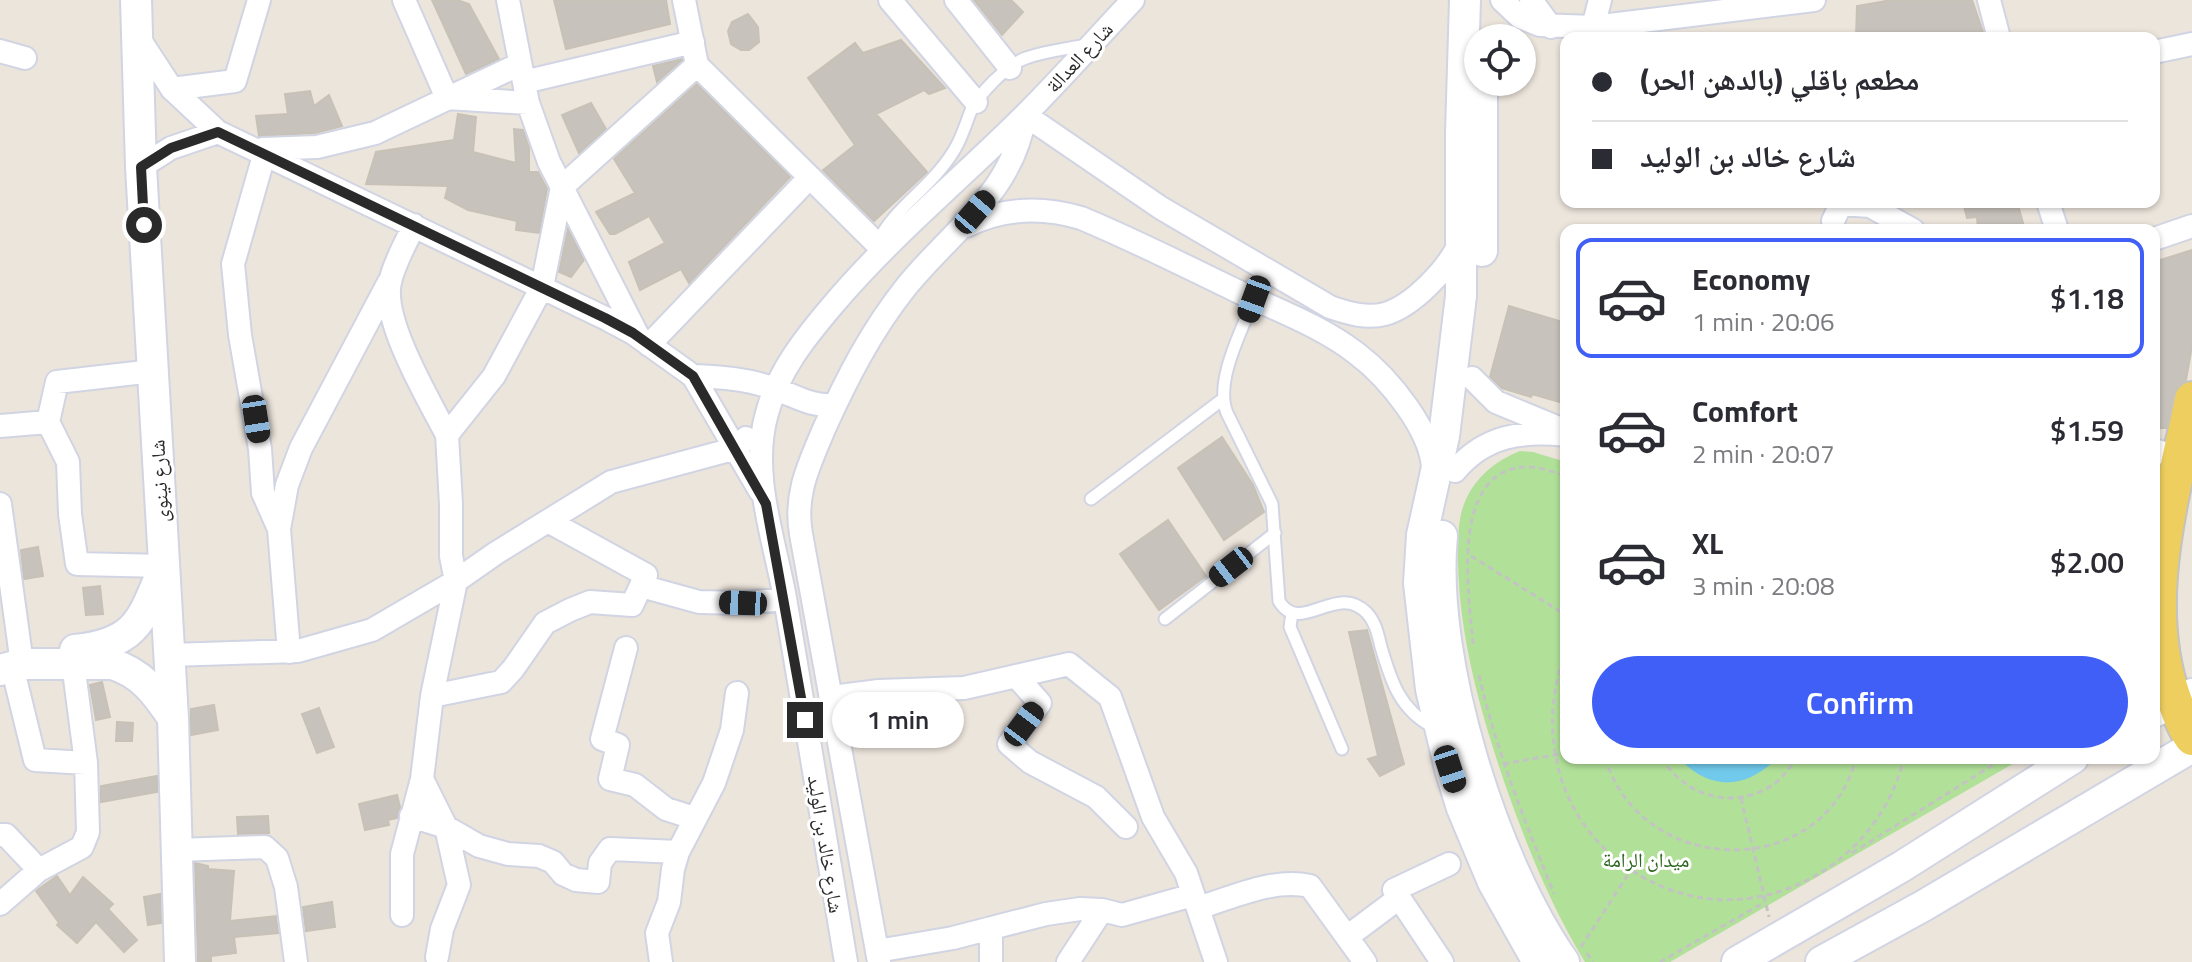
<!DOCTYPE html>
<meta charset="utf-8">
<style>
:root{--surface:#fff;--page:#f7f7f7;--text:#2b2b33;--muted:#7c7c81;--line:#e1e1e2;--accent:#3f5ff6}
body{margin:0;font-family:"Titillium Web","Noto Naskh Arabic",sans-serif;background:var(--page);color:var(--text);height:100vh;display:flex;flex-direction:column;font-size:30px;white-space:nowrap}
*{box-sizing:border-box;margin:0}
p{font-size:26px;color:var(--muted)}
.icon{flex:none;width:44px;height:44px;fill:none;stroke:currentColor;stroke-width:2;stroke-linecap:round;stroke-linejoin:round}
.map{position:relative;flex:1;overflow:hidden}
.drawer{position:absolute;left:1560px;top:224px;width:600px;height:540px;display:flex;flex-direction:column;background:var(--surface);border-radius:16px;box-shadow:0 2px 6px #0004}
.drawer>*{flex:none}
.hud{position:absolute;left:1560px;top:32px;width:600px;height:176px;border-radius:16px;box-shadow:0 2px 6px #0004;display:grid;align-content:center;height:176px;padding:0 32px;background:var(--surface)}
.fabs{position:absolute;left:1464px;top:24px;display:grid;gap:16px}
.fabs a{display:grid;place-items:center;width:72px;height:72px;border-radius:50%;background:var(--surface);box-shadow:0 2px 6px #0004;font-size:40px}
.end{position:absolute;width:36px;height:36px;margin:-18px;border:10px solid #2a2a2a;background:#fff;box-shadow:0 0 0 4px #fff}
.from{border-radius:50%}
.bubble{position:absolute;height:56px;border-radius:28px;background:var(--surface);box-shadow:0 2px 6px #0004;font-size:26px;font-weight:600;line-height:56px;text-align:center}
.car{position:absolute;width:24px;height:48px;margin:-24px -12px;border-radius:10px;box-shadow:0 0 6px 2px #0007;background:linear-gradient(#222 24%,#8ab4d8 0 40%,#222 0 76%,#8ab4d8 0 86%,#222 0)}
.hud b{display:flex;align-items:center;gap:28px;height:76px;font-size:30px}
.hud b+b{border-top:2px solid var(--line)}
.hud i{width:20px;height:20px;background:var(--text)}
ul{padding:14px 0 0;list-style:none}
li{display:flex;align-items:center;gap:24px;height:120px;margin:0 16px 12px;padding:0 16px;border:4px solid transparent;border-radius:16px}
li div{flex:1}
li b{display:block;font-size:30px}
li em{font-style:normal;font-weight:600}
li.on{border-color:var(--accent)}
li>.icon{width:72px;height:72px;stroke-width:1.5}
.button{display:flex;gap:16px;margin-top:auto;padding:16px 32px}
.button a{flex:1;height:92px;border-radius:48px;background:var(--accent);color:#fff;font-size:32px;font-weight:600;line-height:92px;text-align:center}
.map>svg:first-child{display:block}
.green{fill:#b1e199}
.water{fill:#71caec}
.building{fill:#c7c2bc;stroke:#c7c1b6;stroke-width:2}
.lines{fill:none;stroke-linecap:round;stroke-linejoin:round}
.lane-casing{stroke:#d1d4e2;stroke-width:15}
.street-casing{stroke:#d1d4e2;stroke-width:26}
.secondary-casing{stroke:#d1d4e2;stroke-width:34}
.primary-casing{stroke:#c3c3c3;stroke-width:38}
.path{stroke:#c3c3c3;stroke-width:3;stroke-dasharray:6 4;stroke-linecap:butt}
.lane{stroke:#fff;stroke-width:11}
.street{stroke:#fff;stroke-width:22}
.secondary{stroke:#fff;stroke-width:30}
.primary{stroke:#edce5f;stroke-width:34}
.route{stroke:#2a2a2a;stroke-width:10}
.labels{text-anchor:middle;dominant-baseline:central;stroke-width:6;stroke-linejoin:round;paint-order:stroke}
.street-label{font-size:20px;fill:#2a2a2a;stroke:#fff}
.park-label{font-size:20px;fill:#2a651b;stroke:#fff}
</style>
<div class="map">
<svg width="2192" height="962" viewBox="0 0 2192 962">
<rect width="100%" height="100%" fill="#ece5dc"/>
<path class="green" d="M1520 451 1533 452 1566 462V758H2023L1670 962H1585C1552 908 1528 849 1507 790 1482 717 1460 642 1458 564 1458 544 1457 523 1464 504 1474 478 1495 461 1520 451Z"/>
<path class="water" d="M1679 758H1777C1746 790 1709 791 1679 758Z"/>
<path class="building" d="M432 0H457L469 4 499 59 466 74Z
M554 0H666L670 24 566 49Z
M974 0H1011L1023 12 1002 35Z
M1892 0H1972L1985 38H1856L1857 6Z
M748 14 758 27 759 42 749 50H741L731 44 728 31 732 22Z
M901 40 945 88 929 94 924 90 876 114 927 172 874 221 823 170 855 145 808 78 855 43 863 53Z
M682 59V60L657 82 653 66Z
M697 84 790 177 689 283 681 269 640 290 629 262 665 243 649 216 615 234H610L596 212 635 193 614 159Z
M310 91 314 106 329 95 342 126 315 133 259 136 256 116 288 114 285 94Z
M591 103 606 129 579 153 562 115Z
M458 114 476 117 473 152 516 163 514 129 523 130 529 148V172H538L547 189 539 233 516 230 517 221 468 210 445 198 448 186 366 184 376 152 454 140Z
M1963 202H2017L2025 230H1978L1977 217 1967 218Z
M568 229 584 260 571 277 559 272Z
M2192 250V346L2186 380 2178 385 2173 394 2166 428H2154V262Z
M1509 306 1566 323V404L1532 394 1531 397 1502 388 1490 377Z
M1222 437 1253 485 1264 512 1224 540 1178 468Z
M1168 520 1206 576 1159 610 1120 554Z
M38 547 43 576 24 579 21 550Z
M100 586 103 614 86 615 83 588Z
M1367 630 1404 764 1380 776 1368 759 1378 756 1349 632Z
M102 682 110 717 96 720 90 685Z
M214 705 218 730 191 735V709Z
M319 708 334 747 317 753 302 714Z
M117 722 133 723 132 741H116Z
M157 776V792L101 802V786Z
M397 795 400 807 397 818 388 820 389 825 365 830 359 804Z
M268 816 269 833 238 834 237 817Z
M195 863 208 866V869L234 871 230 921 276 916 278 933 234 937 236 953 211 956V962H198Z
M57 876 70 895 83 877 113 904 108 909 137 940 124 952 96 922 77 943 57 925 59 923 36 891Z
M160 894 161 923 148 925 144 897Z
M332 902 335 927 306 931 303 907Z"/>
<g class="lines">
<defs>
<path id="lane" d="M876 246C889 215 918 196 939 171 957 150 961 138 970 113 977 95 1008 64 1026 58 1045 51 1067 49 1086 45
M1254 299C1242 330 1214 382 1227 413L1272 504 1279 601C1300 637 1337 581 1367 613 1376 623 1378 635 1381 647 1391 681 1400 710 1433 727
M1091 499 1223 399
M1292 613 1290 627 1342 749
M1165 619 1275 533"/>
<path id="street" d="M404 0 447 98 528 103
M508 0 528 103 549 162 638 336
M684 0 697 65 877 244
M890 0 976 102
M956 0 1010 68
M1502 0 1520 17 1540 25 1593 27 1814 0
M1531 0 1551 27
M1989 0 1999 38
M1593 27 1600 0
M138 37 172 89 218 132 605 318 633 333 693 376 760 491
M0 51 25 58
M2154 52 2192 44
M524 82 693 42
M172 89 235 81 259 0
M1025 115 1161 208 1330 307C1347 313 1367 319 1385 314 1413 306 1449 268 1460 242
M263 149 317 147 375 133 520 64
M265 152 233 264 240 335 260 449 263 493 279 529
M141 167 171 148 218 132
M2048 202 2057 230
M1833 221 1841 204 1870 206 1913 230
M414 225C406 243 394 263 390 282 381 320 429 400 447 435
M966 226C1003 208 1041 206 1081 218 1134 240 1185 266 1237 291 1277 310 1321 326 1356 353 1388 377 1435 433 1433 474
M2154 239 2192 226
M649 345 810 177
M693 376C721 377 749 379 775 389 796 396 811 407 835 405
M1472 378 1496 402 1561 429
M48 422 68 462 70 514 77 564 165 566
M0 426 48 422 57 382 153 371
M2154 450 2181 458
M1455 471C1484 436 1522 430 1566 435
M0 504 22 664
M641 586 699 602 743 603 785 599
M626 648 602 739 618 745 610 779 635 785 666 809 694 818
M289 652 279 529 287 485 301 448 389 282
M170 655 298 651 372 630 456 581 496 553 611 482 737 448 746 438
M12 666 35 760 86 763
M1016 676 1040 703 1009 744 1030 762 1096 797 1126 827
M432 696 501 682 513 669 545 623 570 610 590 602 632 605 646 575 548 521
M832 697 879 691 964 688 1069 664 1110 697 1153 817 1186 873 1216 962
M422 779 432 696 456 581 451 556V504L447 435 494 376 542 287 562 187 697 65
M411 816 446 827 479 846 508 854 539 856 553 862 563 874 576 880 598 882 600 863 610 849 678 852 714 783 732 730 737 693
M0 835H6L39 870
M177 850 265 847 277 858 286 887 296 962
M0 904 39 870 82 847 88 832 86 763 73 663
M1198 908C1234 897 1272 878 1310 886L1365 962
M402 915V854L422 779 446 827 459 885 442 929 437 957
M991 928V962
M1347 937 1399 898
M877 951 953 938 1046 914 1080 909 1102 910 1122 915 1193 895
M661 962 657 933 669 902 673 869 678 852
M846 962C826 843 806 723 786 604 776 543 749 475 767 413 778 372 804 339 832 306 891 236 961 179 1025 115 1062 78 1097 38 1133 0
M879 962 801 534C794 494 809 465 824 429 847 378 871 331 906 287 952 230 1013 193 1025 115
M1068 962 1102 910
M1442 962 1394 890 1449 864"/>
<path id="secondary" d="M136 0 141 167 173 718 180 962
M1465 0 1461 133V296L1444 436 1422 535 1419 583 1431 689 1450 769 1462 808 1493 882 1538 962
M1482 87V251
M1442 536C1430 659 1493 861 1564 962
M75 650C135 643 141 623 162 572
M0 670 22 664H112C142 673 156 693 173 718
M2154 712 2192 694
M1737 962 1901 867 2073 758
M1821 962 1923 906 2192 747"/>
<path id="primary" d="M2192 399C2173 496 2139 602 2174 699 2179 713 2184 727 2192 738"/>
</defs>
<use href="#lane" class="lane-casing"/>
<use href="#street" class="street-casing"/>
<use href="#secondary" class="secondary-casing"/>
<use href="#primary" class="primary-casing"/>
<path class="path" d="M1471 556 1566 615
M1473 644C1469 596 1449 472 1524 467 1538 466 1553 472 1566 476
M1566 650C1530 745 1567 847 1663 887 1766 929 1879 862 1904 758
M1479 675C1496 751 1526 823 1554 894
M1605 758C1643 880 1825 881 1856 758
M1662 758C1683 794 1728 809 1766 789 1780 782 1788 770 1797 758
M1503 764 1566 753
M1741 798 1769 917
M1852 853 2004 758
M1581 947 1631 870
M1587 953 1593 962
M1660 962 1765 902"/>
<use href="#lane" class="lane"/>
<use href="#street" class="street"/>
<use href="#secondary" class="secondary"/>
<use href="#primary" class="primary"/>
</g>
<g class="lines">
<path class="route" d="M144 225 141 167 171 148 218 132 605 318 633 333 693 376 766 504 805 720"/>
</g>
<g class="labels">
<g class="street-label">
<text transform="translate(1079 57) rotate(-47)">شارع العدالة</text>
<text transform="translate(159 481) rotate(-93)">شارع نينوى</text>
<text transform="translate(826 844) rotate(81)">شارع خالد بن الوليد</text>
</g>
<g class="park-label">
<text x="1646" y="859">ميدان الرامة</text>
</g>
</g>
</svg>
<div class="fabs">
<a><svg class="icon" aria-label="locate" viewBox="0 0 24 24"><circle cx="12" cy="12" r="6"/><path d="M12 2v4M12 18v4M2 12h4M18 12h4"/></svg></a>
</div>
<i class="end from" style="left:144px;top:225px"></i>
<i class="end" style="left:805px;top:720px"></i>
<div class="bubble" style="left:832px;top:692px;width:132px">1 min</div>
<i class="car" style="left:975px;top:212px;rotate:41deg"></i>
<i class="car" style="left:1254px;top:299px;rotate:200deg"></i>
<i class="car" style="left:256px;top:419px;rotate:171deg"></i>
<i class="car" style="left:1231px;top:567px;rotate:232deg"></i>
<i class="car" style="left:743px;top:603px;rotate:272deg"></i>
<i class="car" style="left:1024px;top:724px;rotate:37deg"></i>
<i class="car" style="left:1450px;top:769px;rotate:162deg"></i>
<div class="hud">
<b><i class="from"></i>مطعم باقلي (بالدهن الحر)</b>
<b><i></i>شارع خالد بن الوليد</b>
</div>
<section class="drawer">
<ul>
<li class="on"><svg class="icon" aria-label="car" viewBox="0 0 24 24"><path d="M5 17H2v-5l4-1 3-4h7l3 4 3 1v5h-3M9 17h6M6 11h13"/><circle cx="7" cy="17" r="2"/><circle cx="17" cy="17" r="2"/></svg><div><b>Economy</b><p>1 min · 20:06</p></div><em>$1.18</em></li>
<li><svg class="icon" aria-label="car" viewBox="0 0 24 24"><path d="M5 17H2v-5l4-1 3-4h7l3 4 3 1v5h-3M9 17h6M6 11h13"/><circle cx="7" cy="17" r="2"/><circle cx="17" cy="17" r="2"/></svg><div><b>Comfort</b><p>2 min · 20:07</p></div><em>$1.59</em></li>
<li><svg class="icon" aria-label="car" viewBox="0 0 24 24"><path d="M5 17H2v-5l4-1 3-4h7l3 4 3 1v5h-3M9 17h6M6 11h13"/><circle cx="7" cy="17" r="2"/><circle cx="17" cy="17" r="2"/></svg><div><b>XL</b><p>3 min · 20:08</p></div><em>$2.00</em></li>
</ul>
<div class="button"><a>Confirm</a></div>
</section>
</div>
